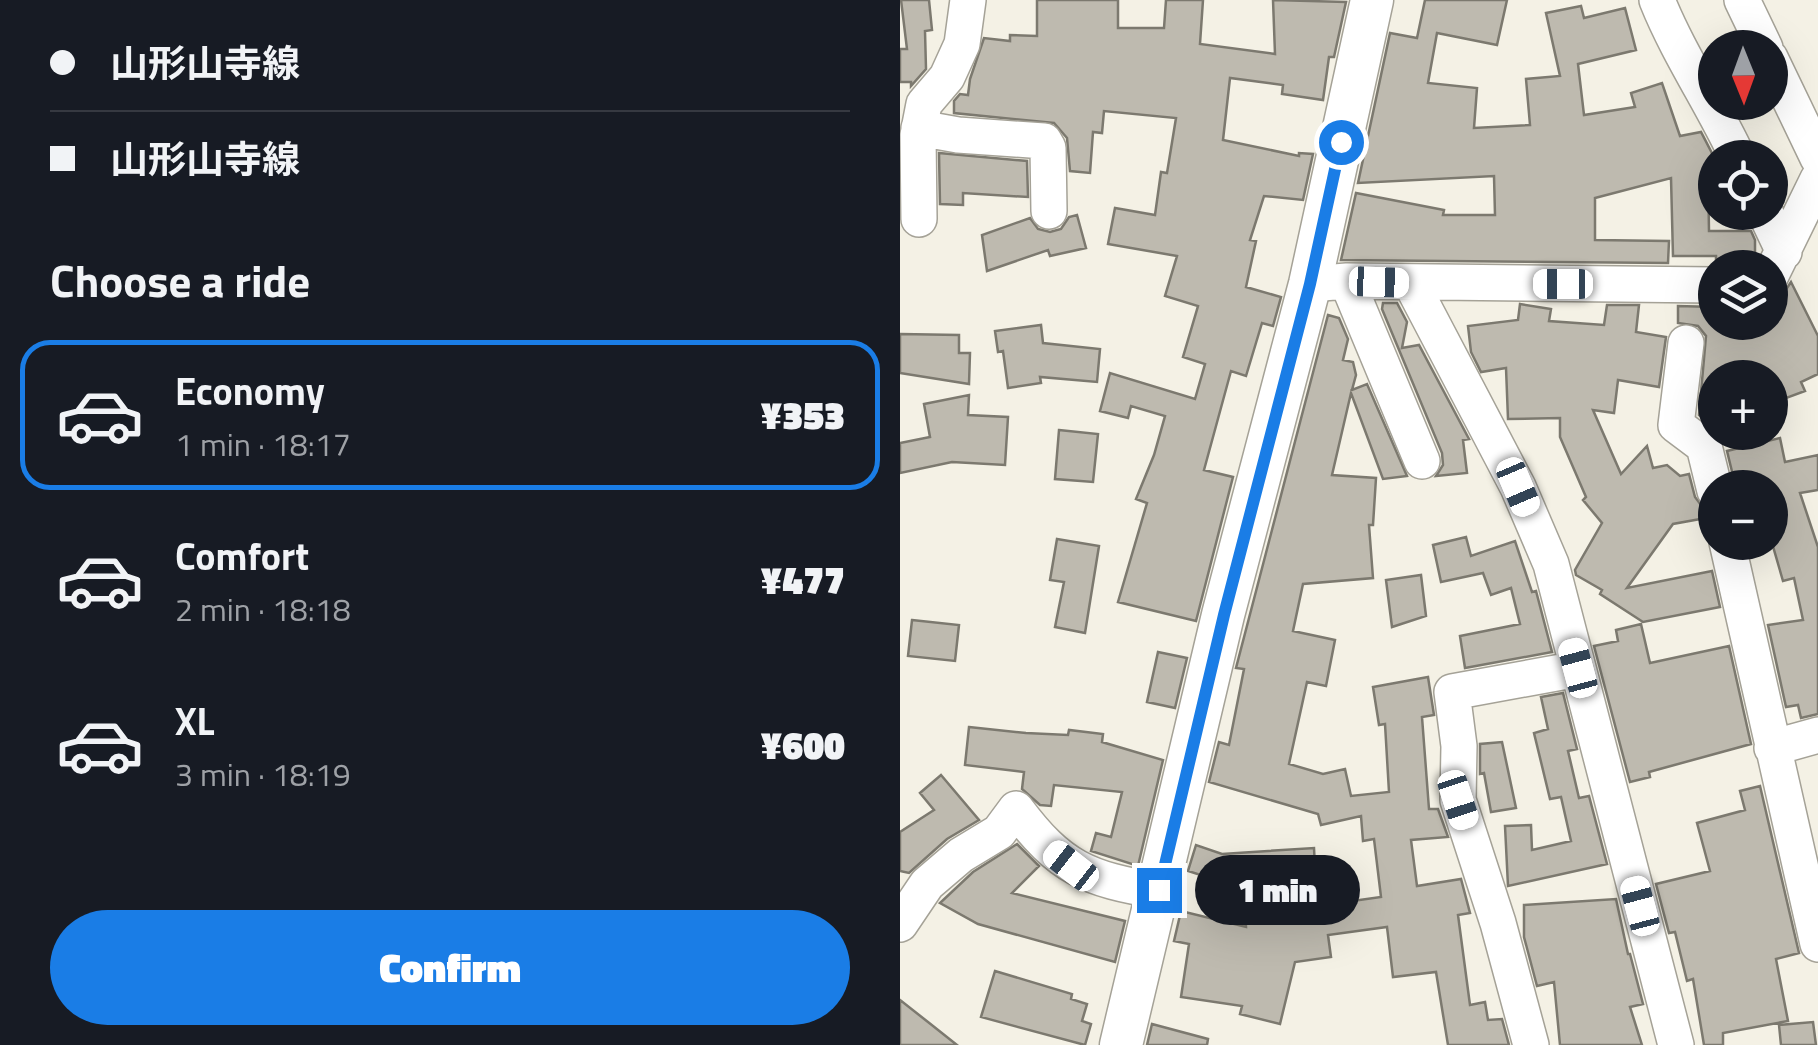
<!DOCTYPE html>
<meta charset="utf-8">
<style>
:root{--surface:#171b24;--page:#20242c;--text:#f1f3f6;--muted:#9ea1a6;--line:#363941;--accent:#1a7de6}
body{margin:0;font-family:"Titillium Web","Noto Sans JP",sans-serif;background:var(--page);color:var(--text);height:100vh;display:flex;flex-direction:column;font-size:38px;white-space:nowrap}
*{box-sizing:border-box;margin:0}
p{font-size:32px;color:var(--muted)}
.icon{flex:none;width:55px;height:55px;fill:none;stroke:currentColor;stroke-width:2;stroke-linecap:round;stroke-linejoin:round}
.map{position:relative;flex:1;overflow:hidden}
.details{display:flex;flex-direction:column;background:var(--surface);width:900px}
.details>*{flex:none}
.banner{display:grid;align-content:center;height:220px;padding:0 50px;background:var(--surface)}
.needle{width:65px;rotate:179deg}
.fabs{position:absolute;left:798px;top:30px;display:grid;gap:20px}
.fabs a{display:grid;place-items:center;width:90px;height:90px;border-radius:50%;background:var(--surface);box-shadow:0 10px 40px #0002;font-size:50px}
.end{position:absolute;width:45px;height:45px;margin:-22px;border:12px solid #1a7de6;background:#fff;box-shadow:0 0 0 5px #fff}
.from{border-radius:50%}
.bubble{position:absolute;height:70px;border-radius:35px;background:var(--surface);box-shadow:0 10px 40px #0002;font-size:32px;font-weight:800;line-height:70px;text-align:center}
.car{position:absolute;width:30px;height:60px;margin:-30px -15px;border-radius:12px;box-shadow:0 0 8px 2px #0007;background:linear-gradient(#fff 24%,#345 0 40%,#fff 0 76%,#345 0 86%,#fff 0)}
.banner b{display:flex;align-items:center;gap:35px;height:95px;font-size:38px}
.banner b+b{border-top:2px solid var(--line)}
.banner i{width:25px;height:25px;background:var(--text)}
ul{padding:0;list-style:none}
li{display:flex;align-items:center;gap:30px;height:150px;margin:0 20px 15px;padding:0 30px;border:5px solid transparent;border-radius:30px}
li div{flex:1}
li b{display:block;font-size:38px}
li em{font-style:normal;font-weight:800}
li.selected{border-color:var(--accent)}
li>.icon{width:90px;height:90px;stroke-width:1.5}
h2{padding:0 50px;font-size:45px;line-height:120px}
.button{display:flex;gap:20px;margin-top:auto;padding:20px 50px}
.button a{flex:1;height:115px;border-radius:60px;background:var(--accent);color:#fff;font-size:40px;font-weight:800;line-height:115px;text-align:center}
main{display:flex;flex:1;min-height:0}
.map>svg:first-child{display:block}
.building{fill:#bebaaf;stroke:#7c796f;stroke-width:2.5}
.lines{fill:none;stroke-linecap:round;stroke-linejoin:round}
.minor-casing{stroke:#a5a297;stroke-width:38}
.major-casing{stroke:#a5a297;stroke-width:45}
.minor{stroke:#fff;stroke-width:35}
.major{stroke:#fff;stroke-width:42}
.route{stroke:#1a7de6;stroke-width:12}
</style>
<main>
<section class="details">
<div class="banner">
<b><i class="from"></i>山形山寺線</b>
<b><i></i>山形山寺線</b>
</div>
<h2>Choose a ride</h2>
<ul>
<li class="selected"><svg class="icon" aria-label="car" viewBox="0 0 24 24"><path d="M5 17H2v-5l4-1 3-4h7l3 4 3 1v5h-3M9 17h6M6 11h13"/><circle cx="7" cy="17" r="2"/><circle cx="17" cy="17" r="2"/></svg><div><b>Economy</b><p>1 min · 18:17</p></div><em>¥353</em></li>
<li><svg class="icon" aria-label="car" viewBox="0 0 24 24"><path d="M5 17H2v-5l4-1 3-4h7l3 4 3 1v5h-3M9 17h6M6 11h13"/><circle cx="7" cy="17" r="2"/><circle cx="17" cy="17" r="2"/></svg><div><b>Comfort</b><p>2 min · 18:18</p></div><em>¥477</em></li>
<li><svg class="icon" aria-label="car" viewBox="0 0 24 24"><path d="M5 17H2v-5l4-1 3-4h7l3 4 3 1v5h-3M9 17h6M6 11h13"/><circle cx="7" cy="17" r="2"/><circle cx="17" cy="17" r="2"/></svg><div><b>XL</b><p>3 min · 18:19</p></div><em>¥600</em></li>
</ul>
<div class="button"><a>Confirm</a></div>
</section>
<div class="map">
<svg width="918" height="1045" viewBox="0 0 918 1045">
<rect width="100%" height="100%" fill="#f4f1e5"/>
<path class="building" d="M1 0H29L32 30 25 31 26 69 11 86V82H0V49H7Z
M137 0H218V28H264L266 0H303L300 44 375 54 373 0 446 2 434 57H429L423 100 382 94 383 85 330 78 323 140 399 156V153L413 154 403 200 364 196 350 240 356 241 346 287 381 297 373 326 362 323 346 376 331 371 304 470 333 477 296 621 218 602 247 503 236 499 254 455 265 416 231 406 228 418 200 411 210 373 295 399 305 364 283 357 298 306 265 296 277 256 208 244 215 208 255 215 261 172 267 173 276 118 204 111 202 133 193 132 190 173 170 171 167 138 154 123 54 113V101L60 94 68 95 70 79 84 38 110 41V35L137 36Z
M525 0H607L597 45 537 33 528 83 577 88 574 128 630 125 626 79 660 76 646 13 681 6 684 18 725 8 736 50 678 64 684 115 735 107 731 93 762 83 780 136 801 132 815 159V170L808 171 809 231H851L855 240V260L851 268 816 264V256H773L771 178 695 198V240L769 241 768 263 441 260 456 193 544 210 543 215H595L594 176 458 183 490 33 517 38Z
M39 153 127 161 128 197 63 193V205L40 204Z
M177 215 186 248 150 256 148 250 87 271 82 235 130 218 138 229 150 232 161 229 169 217Z
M891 282 918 336V374L901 382 905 391 870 404V378H815V428L799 415 806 336 798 326 778 323V306L815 307V322H870V298L883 294Z
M483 303H497L507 322 502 348 519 345 569 439 563 440 567 473 536 476 543 465 542 453 482 309Z
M620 304 651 309 649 321 704 325 707 305H739L736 332 766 337 759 387 718 380 714 413 693 410 721 474 747 446 753 468 767 465 780 476 789 474 795 497 804 509 806 518 773 524 727 588 812 571 820 607 743 622 700 594 702 590 676 575 675 570 702 523 683 500 686 497 660 437V418L608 419 606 368 581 372 571 352 568 326 618 320Z
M428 315 439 318 448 339 443 360 453 362 456 375 452 390 467 384 507 476 483 479 451 393 432 475 476 478 473 525H469L473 578 403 584 393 631 435 640 426 686 407 682 389 764 423 774 445 769 451 796 489 792 485 724 479 725 473 687 528 677 534 715 522 717 529 809H538L548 837 511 840 517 886 561 879 570 913 558 915 570 1005 585 1002 588 1020 602 1019 609 1045H548L536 972 493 977 487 927 428 935 431 957 395 962 380 1024 340 1014 342 1006 281 997 289 944 274 941 281 911 346 927 344 889 288 871 296 845 322 854 414 848 417 906 481 897 474 839 463 841 461 816 421 825 418 814 309 782 319 742 329 745 344 669 336 668Z
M141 325 143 343 200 349 197 382 140 377 141 383 108 388 103 351 98 352 95 331Z
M0 334 59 335V353H70L69 384 0 373Z
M69 395 68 415 108 417 105 465 52 462 0 473V443L30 437 24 404Z
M159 430 198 434 193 482 155 479Z
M880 438 885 462 918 455V490L900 493 918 547V714L901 718 898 705 886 707 868 625 903 620 894 578 883 581 870 536V488H836L827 451Z
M566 537 571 556 615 541 632 592 636 591 652 652 565 668 560 636 620 624 611 588 591 595 583 573 541 582 533 545Z
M157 539 199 546 185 633 155 627 164 582 150 580Z
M521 575 526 616 492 627 486 580Z
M12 620 59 625 55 661 8 656Z
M741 624 750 663 829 646 851 744 749 772 750 777 730 782 694 646 718 641 716 630Z
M258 652 287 658 275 708 247 702Z
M663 693 677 749 668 751 679 798 689 796 707 864 608 886 605 826 631 825 632 850 671 841 661 797 650 799 634 733 648 729 641 697Z
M69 727 126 733 168 735 169 730 203 734 202 742 263 760 238 866 191 851 196 833 211 837 222 792 154 785 151 806 140 805 122 789 124 772 65 765Z
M602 742 616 808 591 812 584 773 580 774V744Z
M41 775 79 820 47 839 9 873 0 871V832L34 810 20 793Z
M860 786 899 953 876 959 888 1021 823 1033V1045H804L793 979 787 981 775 932 769 933 756 884 810 871 797 823 845 810 840 791Z
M117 844 139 866 112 893 225 921 215 962 78 924 40 903 73 872Z
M716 899 728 954H730L743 1004 730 1007 742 1045H660L654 982 637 986 624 937V905Z
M95 971 172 994 171 999 187 1004 182 1021 191 1024 185 1045 81 1017Z
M0 1000 28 1022 57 1045H0Z
M913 1022 916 1045H881L879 1025Z
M252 1024 308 1039 307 1045H247Z"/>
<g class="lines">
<defs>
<path id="minor" d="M757 0C779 55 813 104 838 158
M842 0 865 48
M870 58 918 158
M19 128 58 135 144 141 148 148 149 211
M865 212 884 252
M19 219 18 135 24 104 47 77 62 44 68 0
M870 277 918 179
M447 281 522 461
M511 283 618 487 651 564 776 1045
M410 284 447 281 815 285
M786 343 776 425 804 446 815 491
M827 542 918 944
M872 748 918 735
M0 924 27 884 61 855 99 832 116 809C160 868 187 879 259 891
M631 1045 598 923 558 800 559 746 552 692 678 669"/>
<path id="major" d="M221 1045 323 615 410 284 472 0"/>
</defs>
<use href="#minor" class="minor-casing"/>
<use href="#major" class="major-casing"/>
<use href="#minor" class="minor"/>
<use href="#major" class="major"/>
</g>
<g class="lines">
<path class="route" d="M259 890 324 615 410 284 441 142"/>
</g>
</svg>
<div class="fabs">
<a><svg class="needle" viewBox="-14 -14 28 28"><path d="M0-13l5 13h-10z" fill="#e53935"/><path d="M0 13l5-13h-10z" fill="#9ea1a6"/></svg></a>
<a><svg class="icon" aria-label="locate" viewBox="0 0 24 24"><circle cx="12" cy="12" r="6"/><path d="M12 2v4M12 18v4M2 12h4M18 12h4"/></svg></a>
<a><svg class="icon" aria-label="layers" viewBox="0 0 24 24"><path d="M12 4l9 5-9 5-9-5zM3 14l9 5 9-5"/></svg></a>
<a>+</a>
<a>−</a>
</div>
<i class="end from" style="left:441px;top:142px"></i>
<i class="end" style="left:259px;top:890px"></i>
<div class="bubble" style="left:295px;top:855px;width:165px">1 min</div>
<i class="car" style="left:479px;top:282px;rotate:92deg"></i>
<i class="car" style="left:663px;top:284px;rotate:270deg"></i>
<i class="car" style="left:618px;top:487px;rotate:157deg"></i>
<i class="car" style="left:678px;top:668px;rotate:345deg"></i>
<i class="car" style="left:558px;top:800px;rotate:162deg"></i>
<i class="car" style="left:171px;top:866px;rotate:308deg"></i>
<i class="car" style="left:740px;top:906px;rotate:345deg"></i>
</div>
</main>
